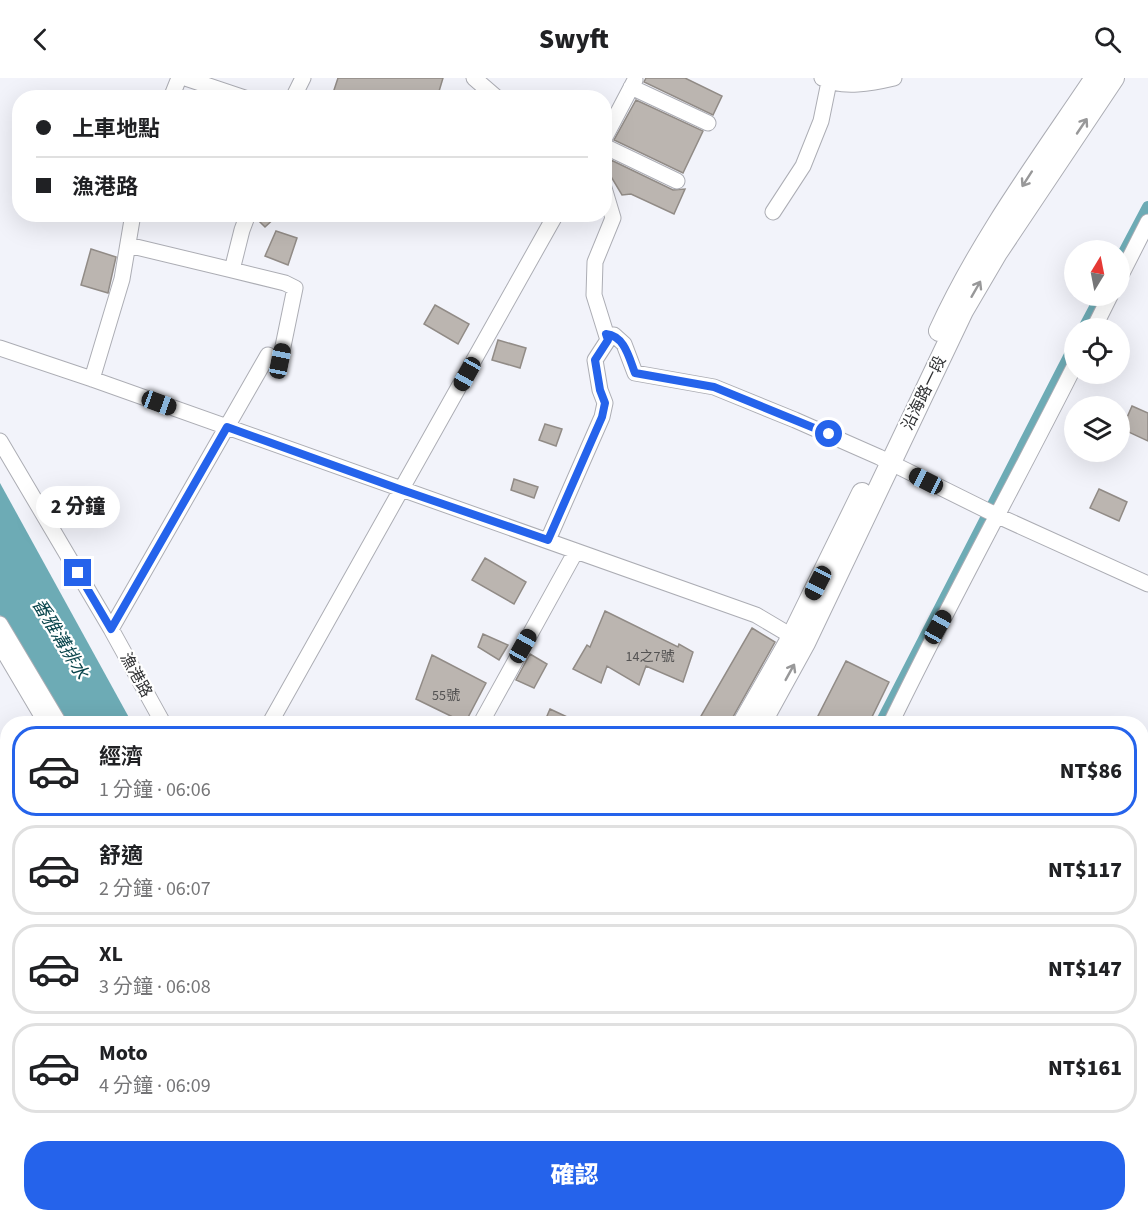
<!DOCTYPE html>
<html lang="zh-TW">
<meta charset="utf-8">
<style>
:root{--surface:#fff;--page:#f6f6f6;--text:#202124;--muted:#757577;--line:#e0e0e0;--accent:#2563eb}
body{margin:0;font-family:"Source Sans 3","Noto Sans TC",sans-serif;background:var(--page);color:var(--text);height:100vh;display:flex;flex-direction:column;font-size:22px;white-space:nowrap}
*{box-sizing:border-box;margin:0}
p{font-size:20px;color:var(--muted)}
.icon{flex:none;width:33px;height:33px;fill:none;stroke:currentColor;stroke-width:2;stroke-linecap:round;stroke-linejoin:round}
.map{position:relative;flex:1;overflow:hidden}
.details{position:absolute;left:0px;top:638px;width:1149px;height:506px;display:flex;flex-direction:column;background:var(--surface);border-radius:24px 24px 0 0;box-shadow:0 6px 24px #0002}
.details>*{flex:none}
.banner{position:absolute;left:12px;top:12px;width:600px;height:132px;border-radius:24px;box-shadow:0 6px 24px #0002;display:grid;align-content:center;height:132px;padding:0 24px;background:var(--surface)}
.needle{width:39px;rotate:10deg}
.tools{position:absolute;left:1064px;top:162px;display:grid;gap:12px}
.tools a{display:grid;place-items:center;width:66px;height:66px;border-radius:50%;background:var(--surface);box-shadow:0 6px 24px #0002;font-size:30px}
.end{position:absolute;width:27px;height:27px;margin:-14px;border:8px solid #2563eb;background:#fff;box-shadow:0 0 0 3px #fff}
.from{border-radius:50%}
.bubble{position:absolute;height:42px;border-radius:21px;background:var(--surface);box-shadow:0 6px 24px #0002;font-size:20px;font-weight:800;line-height:42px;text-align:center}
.car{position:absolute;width:18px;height:36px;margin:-18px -9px;border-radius:8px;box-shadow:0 0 4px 2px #0007;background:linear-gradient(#222 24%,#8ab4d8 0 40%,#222 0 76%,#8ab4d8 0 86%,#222 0)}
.banner b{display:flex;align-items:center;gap:21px;height:57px;font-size:22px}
.banner b+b{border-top:2px solid var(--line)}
.banner i{width:15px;height:15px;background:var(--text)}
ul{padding:10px 0 0;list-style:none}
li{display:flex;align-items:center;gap:18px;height:90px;margin:0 12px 9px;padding:0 12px;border:3px solid var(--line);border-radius:24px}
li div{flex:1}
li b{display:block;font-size:22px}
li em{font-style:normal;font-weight:800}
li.selected{border-color:var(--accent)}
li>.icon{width:54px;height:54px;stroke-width:1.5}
.cta{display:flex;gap:12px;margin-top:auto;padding:12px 24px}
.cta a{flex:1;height:69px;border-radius:24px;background:var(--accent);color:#fff;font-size:24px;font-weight:800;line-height:69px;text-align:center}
header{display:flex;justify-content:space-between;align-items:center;height:78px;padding:0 24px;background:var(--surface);font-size:27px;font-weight:800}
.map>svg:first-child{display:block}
.green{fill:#c9ead3}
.water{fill:#6dabb5}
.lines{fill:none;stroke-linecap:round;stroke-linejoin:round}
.canal{stroke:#6dabb5;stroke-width:12}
.building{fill:#bbb5b0;stroke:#918b86;stroke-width:1.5}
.minor-casing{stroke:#acadb4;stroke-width:17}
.major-casing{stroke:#acadb4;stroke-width:22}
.minor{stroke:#fff;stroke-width:15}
.major{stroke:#fff;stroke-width:20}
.oneway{stroke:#989899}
.route{stroke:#2563eb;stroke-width:8}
.labels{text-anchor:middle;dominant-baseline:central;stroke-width:4.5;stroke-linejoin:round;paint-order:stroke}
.number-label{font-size:14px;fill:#535252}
.street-label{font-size:16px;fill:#303133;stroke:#fff}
.water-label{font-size:18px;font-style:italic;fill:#09454c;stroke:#fff}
</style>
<header><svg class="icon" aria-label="back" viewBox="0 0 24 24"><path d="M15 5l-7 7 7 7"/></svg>Swyft<svg class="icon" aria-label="search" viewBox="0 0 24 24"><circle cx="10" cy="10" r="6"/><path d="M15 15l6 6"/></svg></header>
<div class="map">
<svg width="1148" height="1142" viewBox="0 0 1148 1142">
<rect width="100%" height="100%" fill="#f2f3fa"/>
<path class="green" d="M7 834V926L0 938V844Z
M0 944 8 948 7 1030 0 1047Z"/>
<path class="water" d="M0 405 132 645H67L0 537Z"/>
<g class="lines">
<path class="canal" d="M1119 184 1148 129
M1084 250 1101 218
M881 645 1074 269
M339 1136 351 1142"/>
</g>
<path class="building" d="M338 0H443L437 20H335L333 15Z
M646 0H685L722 18 713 37 644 4Z
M636 22 703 53 683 95 614 62Z
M611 82 673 112 685 111 674 136 631 116 622 117 607 92Z
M264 136H279L265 149 257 141Z
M276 153 297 160 288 187 265 178Z
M91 171 116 179 108 215 81 207Z
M435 227 469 246 458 266 424 246Z
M498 262 526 270 520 290 492 282Z
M1132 328 1148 335V363L1122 351Z
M545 346 562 351 556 368 539 362Z
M514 401 538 409 534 420 511 412Z
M1099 411 1127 424 1119 443 1090 430Z
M485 480 526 504 514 526 472 502Z
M605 533 678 569 679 566 693 574 683 604 646 588 639 607 607 588 601 605 573 591 587 567 590 569Z
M752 550 775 564 733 639 731 645H697Z
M483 556 508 567 499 582 478 569Z
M530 576 547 586 534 610 516 602Z
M432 577 486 605 465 645 416 621Z
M846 583 889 604 869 645H832L818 638Z
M550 631 580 645H544Z"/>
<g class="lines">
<defs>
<path id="minor" d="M185 0 245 20
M474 0 497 20
M822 0C842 11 873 5 894 0
M631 9 708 45
M171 20 179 0
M293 20 303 0
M604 61 635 2
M604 68 677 103
M773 134 803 88 821 43 829 4
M128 167 232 192
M1119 201 1148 144
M1094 250 1110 218
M607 257H614L624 266 635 295 714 309 795 342 879 379 998 438 1148 506
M0 270 92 301 756 537 800 563
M92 301 122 201 133 136
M0 363 111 551 163 645
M548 462 602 339 605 325 600 312 595 282 608 262 594 217 595 184 613 140 604 110
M0 546 59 645
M111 551 268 277 280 283 295 210 285 205 232 192 242 152 248 136
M0 567 46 645
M270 645 556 136
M481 645 576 473
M891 645C949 525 1014 408 1074 289
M0 838 8 828
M1142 859 1148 845
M0 1102 8 1105
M87 1136 111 1142
M374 1136 389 1142
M274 1142 275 1136
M286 1142 287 1136
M638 1142 642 1136
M1011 1142 1014 1136"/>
<path id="major" d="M939 253C980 163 1040 82 1095 0
M743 645 788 566 862 415
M761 645 805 565 963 233 997 175 1114 0
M461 1142 464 1136
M478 1142 482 1136"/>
</defs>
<use href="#minor" class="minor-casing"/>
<use href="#major" class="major-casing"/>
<use href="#minor" class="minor"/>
<use href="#major" class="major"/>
</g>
<defs><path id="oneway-shaft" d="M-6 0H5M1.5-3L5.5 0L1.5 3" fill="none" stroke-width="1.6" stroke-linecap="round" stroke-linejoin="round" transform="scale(1.5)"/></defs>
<g class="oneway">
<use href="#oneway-shaft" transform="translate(1082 48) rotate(-56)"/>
<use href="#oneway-shaft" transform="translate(1027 101) rotate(123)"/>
<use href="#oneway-shaft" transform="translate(976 211) rotate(-60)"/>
<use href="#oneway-shaft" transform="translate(790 594) rotate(-61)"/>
</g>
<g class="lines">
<path class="route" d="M78 495 111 551 227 349 402 412 548 462 602 339 605 325 600 312 595 282 608 262 606 256C625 258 629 280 635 295L714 309 829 356"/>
</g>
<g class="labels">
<g class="number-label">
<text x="650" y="579">14之7號</text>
<text x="446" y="618">55號</text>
</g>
<g class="street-label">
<text transform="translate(924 315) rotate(-64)">沿海路一段</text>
<text transform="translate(136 597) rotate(61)">漁港路</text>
</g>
<g class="water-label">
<text transform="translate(60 561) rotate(59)">番雅溝排水</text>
</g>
</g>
</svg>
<div class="tools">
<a><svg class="needle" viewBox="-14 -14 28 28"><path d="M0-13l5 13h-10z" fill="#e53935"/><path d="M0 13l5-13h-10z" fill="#757577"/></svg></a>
<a><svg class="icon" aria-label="locate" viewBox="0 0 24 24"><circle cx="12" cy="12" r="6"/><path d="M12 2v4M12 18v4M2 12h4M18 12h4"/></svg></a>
<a><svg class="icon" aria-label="layers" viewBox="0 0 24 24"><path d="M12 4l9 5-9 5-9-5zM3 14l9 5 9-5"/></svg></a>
</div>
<i class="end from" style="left:829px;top:356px"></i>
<i class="end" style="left:78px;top:495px"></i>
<div class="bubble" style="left:36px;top:408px;width:84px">2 分鐘</div>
<i class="car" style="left:280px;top:283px;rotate:11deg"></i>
<i class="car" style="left:467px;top:296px;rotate:209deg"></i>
<i class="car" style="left:159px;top:325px;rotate:110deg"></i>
<i class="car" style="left:926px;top:403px;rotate:297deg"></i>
<i class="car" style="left:818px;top:505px;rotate:207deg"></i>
<i class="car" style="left:938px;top:549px;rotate:29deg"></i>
<i class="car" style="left:523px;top:568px;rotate:29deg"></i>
<div class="banner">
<b><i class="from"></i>上車地點</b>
<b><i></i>漁港路</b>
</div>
<section class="details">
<ul>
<li class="selected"><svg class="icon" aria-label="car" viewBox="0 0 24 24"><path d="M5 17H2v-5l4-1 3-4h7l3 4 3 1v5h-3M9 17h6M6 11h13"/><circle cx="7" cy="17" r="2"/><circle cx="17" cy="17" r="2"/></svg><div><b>經濟</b><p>1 分鐘 · 06:06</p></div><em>NT$86</em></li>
<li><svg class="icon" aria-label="car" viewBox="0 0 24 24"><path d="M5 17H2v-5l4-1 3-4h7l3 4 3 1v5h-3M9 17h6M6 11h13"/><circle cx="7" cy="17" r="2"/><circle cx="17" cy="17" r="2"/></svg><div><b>舒適</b><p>2 分鐘 · 06:07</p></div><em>NT$117</em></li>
<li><svg class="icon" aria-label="car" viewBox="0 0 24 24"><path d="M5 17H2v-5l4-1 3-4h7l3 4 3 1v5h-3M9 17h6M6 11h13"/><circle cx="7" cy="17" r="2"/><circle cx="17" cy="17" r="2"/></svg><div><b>XL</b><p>3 分鐘 · 06:08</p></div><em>NT$147</em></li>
<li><svg class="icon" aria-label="car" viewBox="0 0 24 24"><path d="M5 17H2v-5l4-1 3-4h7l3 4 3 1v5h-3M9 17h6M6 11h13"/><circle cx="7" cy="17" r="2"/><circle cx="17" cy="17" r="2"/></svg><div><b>Moto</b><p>4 分鐘 · 06:09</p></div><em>NT$161</em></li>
</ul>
<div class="cta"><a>確認</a></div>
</section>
</div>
